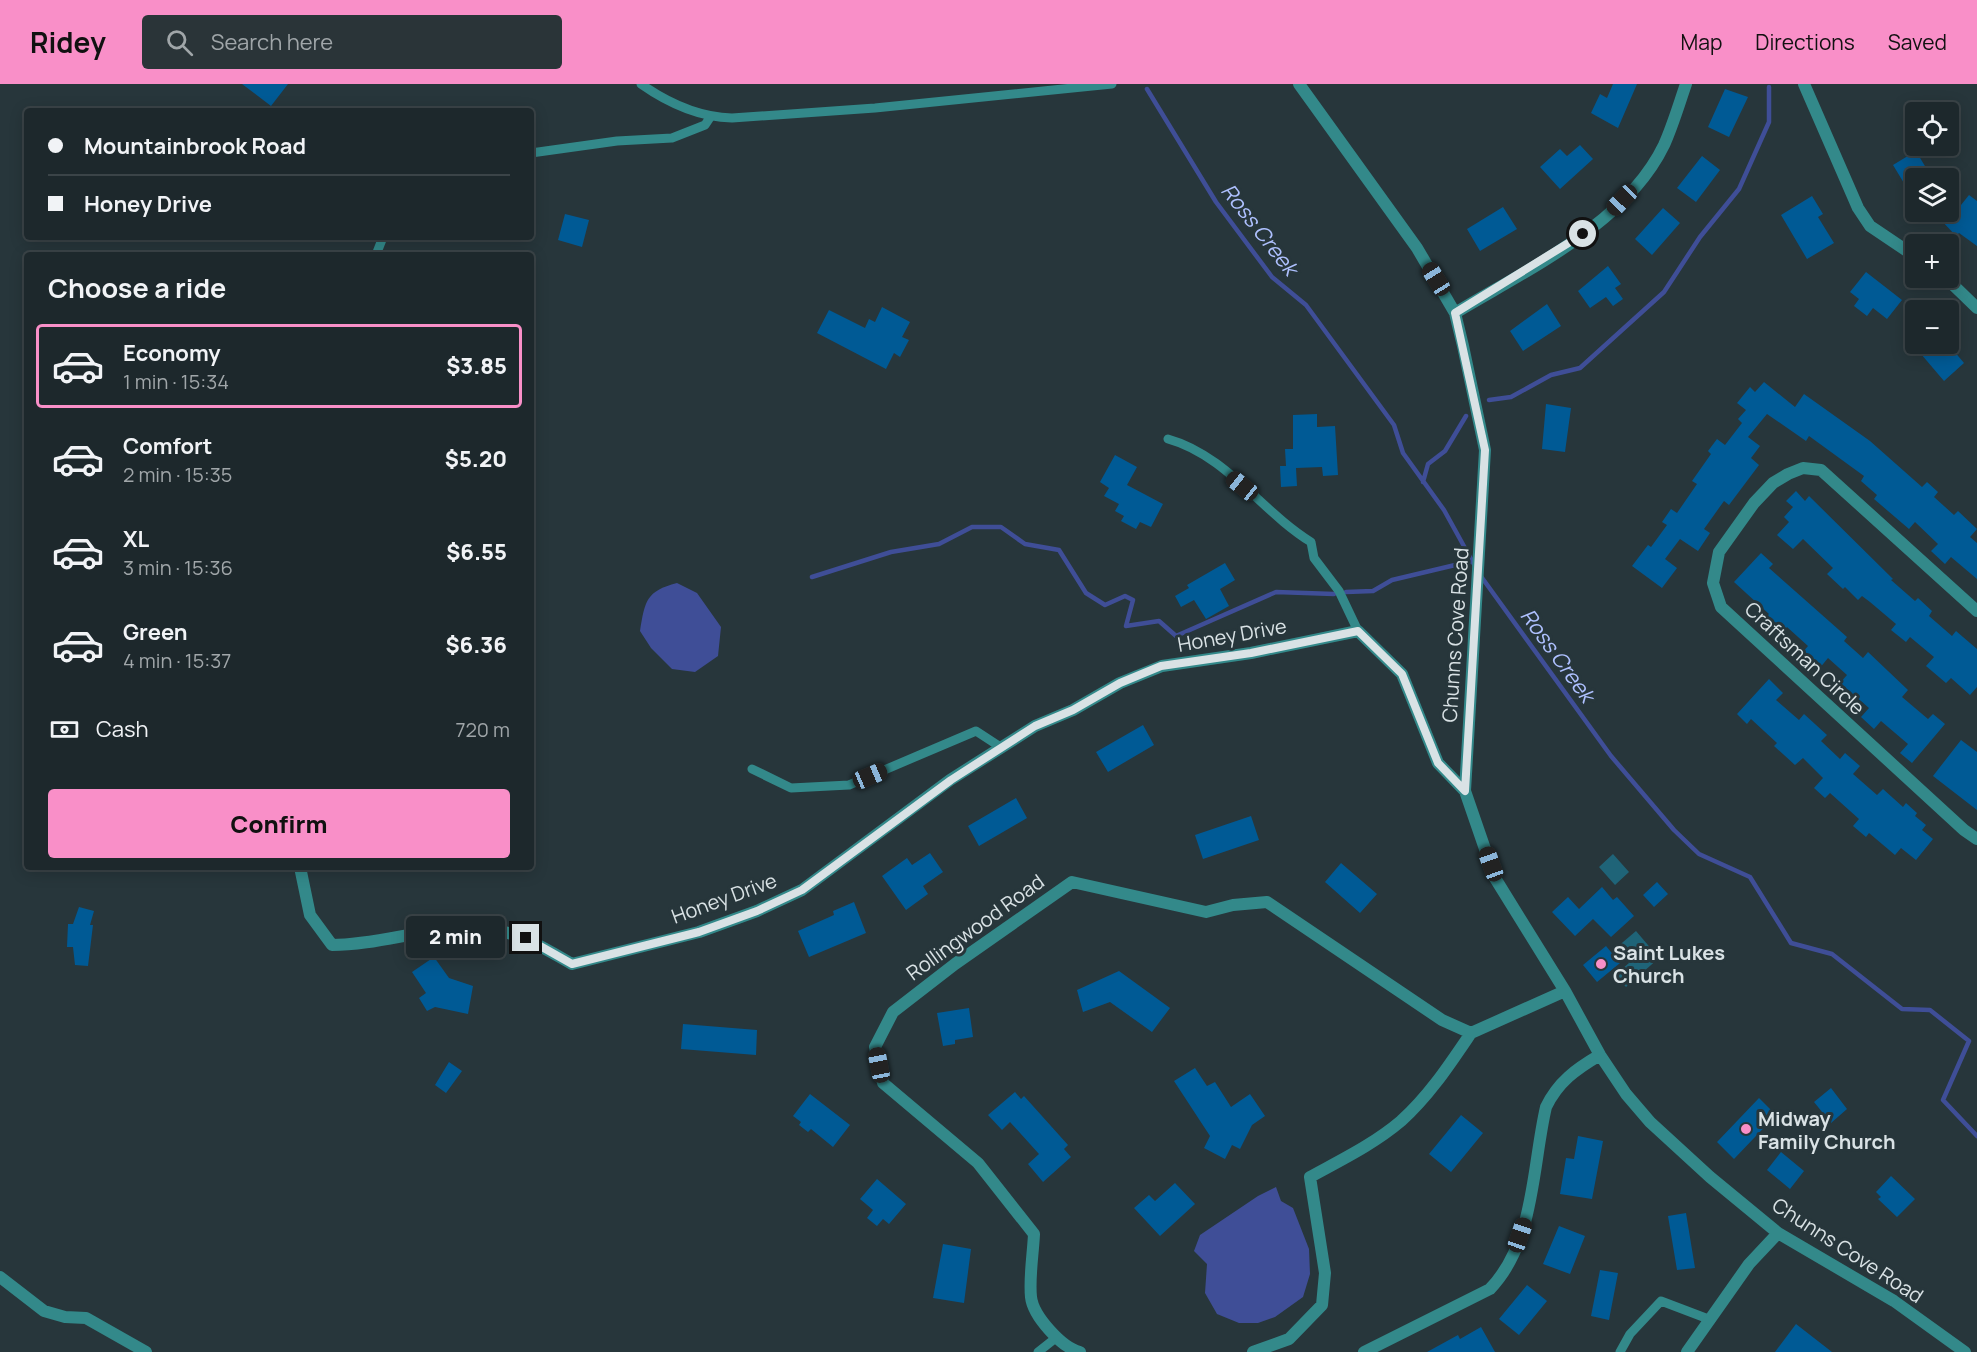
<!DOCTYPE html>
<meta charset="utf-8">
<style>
:root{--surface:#1d282c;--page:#2a3438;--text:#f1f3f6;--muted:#a0a6a9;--line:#3b4448;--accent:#f98fc8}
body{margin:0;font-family:Manrope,sans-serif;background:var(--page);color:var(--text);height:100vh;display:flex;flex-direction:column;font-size:22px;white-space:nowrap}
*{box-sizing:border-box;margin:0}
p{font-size:20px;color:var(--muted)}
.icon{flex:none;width:33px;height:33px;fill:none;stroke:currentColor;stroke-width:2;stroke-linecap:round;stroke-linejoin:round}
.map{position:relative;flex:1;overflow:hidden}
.drawer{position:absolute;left:24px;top:168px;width:510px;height:618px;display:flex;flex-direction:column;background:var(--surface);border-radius:6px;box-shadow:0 3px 15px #0003,0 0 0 2px var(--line)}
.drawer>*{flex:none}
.banner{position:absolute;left:24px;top:24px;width:510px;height:132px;border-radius:6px;box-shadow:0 3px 15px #0003,0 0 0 2px var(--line);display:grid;align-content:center;height:132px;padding:0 24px;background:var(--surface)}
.fabs{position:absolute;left:1905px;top:18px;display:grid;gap:12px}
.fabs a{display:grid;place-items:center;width:54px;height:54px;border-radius:6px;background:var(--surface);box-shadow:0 3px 15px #0003,0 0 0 2px var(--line);font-size:30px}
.end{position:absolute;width:27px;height:27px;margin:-14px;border:8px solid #d9e2e5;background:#111;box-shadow:0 0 0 3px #111}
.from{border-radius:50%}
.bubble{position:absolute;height:42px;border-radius:6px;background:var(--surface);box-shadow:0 3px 15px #0003,0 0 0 2px var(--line);font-size:20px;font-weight:800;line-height:42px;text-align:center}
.car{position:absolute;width:18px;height:36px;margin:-18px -9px;border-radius:8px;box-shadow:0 0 4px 2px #0007;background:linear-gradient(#222 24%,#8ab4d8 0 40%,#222 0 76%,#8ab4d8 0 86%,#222 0)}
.banner b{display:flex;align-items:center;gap:21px;height:57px;font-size:22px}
.banner b+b{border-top:2px solid var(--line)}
.banner i{width:15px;height:15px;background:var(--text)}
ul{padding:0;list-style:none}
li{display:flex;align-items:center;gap:18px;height:84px;margin:0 12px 9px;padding:0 12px;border:3px solid transparent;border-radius:6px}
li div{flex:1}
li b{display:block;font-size:22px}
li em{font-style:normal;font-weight:800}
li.current{border-color:var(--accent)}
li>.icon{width:54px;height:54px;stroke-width:1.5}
h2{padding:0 24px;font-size:27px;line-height:72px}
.pay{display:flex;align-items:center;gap:15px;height:66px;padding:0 24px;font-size:22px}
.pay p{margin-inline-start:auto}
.action{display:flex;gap:12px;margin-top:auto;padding:12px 24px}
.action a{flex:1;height:69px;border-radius:6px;background:var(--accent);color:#111;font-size:24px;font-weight:800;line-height:69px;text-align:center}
header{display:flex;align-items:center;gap:36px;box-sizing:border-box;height:84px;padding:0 30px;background:var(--accent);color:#111}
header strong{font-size:28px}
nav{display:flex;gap:33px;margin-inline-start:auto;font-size:21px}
.search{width:420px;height:54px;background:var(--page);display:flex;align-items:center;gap:15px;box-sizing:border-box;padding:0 21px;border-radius:6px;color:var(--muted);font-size:22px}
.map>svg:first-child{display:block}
.green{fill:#1f6478}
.water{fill:#3f4e97}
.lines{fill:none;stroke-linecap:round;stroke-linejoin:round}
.stream{stroke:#3f4e97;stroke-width:4.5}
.building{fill:#005a95}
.lane{stroke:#33898a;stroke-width:9}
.street{stroke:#33898a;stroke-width:12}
.route{stroke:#d9e2e5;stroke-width:8}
.poi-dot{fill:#f98fc8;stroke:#27363b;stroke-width:2}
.labels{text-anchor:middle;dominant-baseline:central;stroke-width:6;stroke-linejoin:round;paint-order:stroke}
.street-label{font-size:20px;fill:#d9e2e5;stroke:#27363b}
.poi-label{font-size:20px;font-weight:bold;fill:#d9e2e5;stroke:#27363b;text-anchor:start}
.water-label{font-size:21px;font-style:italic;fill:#aec0fe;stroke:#27363b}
</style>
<header>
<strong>Ridey</strong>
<div class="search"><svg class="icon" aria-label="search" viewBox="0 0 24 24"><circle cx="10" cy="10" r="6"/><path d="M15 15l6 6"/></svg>Search here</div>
<nav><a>Map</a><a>Directions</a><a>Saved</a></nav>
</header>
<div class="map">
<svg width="1977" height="1268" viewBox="0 0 1977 1268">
<rect width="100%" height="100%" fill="#27363b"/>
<path class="green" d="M1613 770 1629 788 1615 801 1599 783Z
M1636 847 1659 874 1626 903 1615 891 1629 879 1616 864Z"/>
<path class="water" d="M677 499 697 509 721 543 718 572 695 588 672 585 651 564 640 547C645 517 646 507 677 499Z
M1276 1103 1281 1117 1293 1124 1309 1165 1310 1190 1303 1213 1275 1233 1258 1239H1239L1217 1230 1205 1209 1207 1180 1194 1167 1200 1151 1258 1112Z"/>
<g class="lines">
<path class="stream" d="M1147 5 1216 118 1272 193 1306 221 1394 341 1403 369 1444 426 1476 484
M1489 316 1511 313 1551 291 1580 284 1664 208 1700 153 1739 105 1769 38V3
M1423 398 1428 380 1445 367 1466 332
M1480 491 1611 672 1674 746 1699 770 1750 793 1791 859 1832 870 1902 925 1930 926 1969 957 1943 1016 1977 1052
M812 493 891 468 939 460 972 443H1001L1025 460 1059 466 1086 509 1105 521 1125 512 1133 516 1126 542 1159 537 1176 552 1276 508 1334 510
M1346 508 1373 507 1392 496 1472 477"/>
</g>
<path class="building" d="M242 0H288L271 22Z
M1613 0H1637L1618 44 1591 29 1600 10 1607 14Z
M1725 5 1748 13 1729 53 1708 43Z
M1580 61 1593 75 1560 105 1540 83 1560 65 1567 72Z
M1916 67 1932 94H1916V119L1893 81Z
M1702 72 1720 86 1696 118 1677 104Z
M1969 111 1977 117V162L1959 149 1956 152 1940 135 1955 116 1961 121Z
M1812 112 1823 130 1818 133 1834 159 1807 175 1781 131Z
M1503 123 1517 145 1480 167 1467 145Z
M1663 124 1680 139 1652 171 1635 155Z
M565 130 589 136 582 163 558 156Z
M1608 182 1621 200 1615 204 1623 215 1613 222 1606 213 1590 224 1578 207Z
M1866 188 1902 216 1887 235 1873 224 1867 232 1854 222 1859 215 1850 208Z
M1547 220 1561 242 1523 267 1510 247Z
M882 223 910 238 902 253 909 256 900 273 894 269 886 285 817 249 829 226 865 244 869 235 875 238Z
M1933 260H1948L1964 279 1944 297 1921 270Z
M1764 298 1795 323 1804 310 1870 357 1922 403 1927 398 1938 408 1934 413 1954 431 1958 427 1977 445 1970 453 1977 459V495L1951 473 1945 480 1931 467 1938 460 1915 438 1909 445 1874 415 1877 411 1861 397 1864 392 1809 352 1806 357 1767 330 1748 353 1760 362 1751 374 1759 381 1729 421 1724 417 1704 445 1710 449 1698 467 1680 455 1665 475 1677 484 1662 504 1632 482 1648 461 1651 463 1667 441 1662 438 1671 425 1677 429 1697 400 1692 397 1711 370 1708 367 1717 355 1725 361 1742 339 1738 335 1746 326 1737 319 1750 303 1755 308Z
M1546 320 1571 324 1565 368 1542 365Z
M1317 330V343L1335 342 1338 391 1323 392 1322 383 1296 384 1297 402 1281 403 1280 382H1286L1285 365H1293V331Z
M1115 371 1137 383 1127 401 1163 420 1151 443 1140 438 1136 445 1121 437 1124 432 1115 427 1119 420 1104 412 1109 404 1100 398Z
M1796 407 1805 417 1809 412 1893 495 1891 496 1915 517 1918 514 1932 527 1929 532 1952 552 1956 547 1977 565V603L1970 611 1951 594 1946 599 1926 582 1934 573 1910 553 1906 558 1891 546 1896 540 1870 518 1862 512 1858 516 1845 503 1843 505 1827 490 1833 484 1803 455 1793 465 1777 451 1789 438 1784 433 1793 423 1786 417Z
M1761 469 1773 480 1769 484 1847 553 1844 557 1863 574 1868 568 1908 606 1902 613 1928 635 1933 630 1945 640 1912 679 1900 669 1908 660 1881 637 1874 645 1861 633 1869 624 1840 599 1847 591 1828 574 1819 585 1802 569 1808 562 1787 543 1781 550 1764 535 1769 530 1734 498Z
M1225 479 1235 496 1220 505 1229 522 1206 535 1194 516 1181 523 1175 512 1189 504 1187 501Z
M1769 595 1783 609 1776 616 1799 636 1804 630 1827 651 1821 657 1840 675 1845 669 1860 682 1853 690 1877 711 1883 705 1903 723 1906 719 1917 729 1915 732 1926 741 1922 746 1933 755 1916 776 1901 764 1895 771 1869 749 1866 753 1853 742 1859 735 1830 709 1825 714 1814 704 1823 694 1803 674 1795 681 1774 662 1777 659 1751 635 1747 640 1737 630Z
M1143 641 1154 661 1108 688 1096 668Z
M1961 656 1977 668V726L1933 692Z
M1016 714 1027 734 979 762 968 742Z
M1251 732 1259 756 1203 775 1195 751Z
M930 769 943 788 923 802 928 810 906 826 882 792 907 774 912 781Z
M1341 779 1377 810 1360 829 1325 798Z
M1657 798 1668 810 1654 823 1643 811Z
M1602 803 1613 816 1617 813 1634 832 1611 853 1593 835 1575 852 1552 828 1568 813 1579 825Z
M854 818 866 849 809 873 798 847 834 831 833 827Z
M79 823 94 827 90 841H93L88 882 75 881 73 863H67L68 840H73Z
M1606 862 1620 879 1597 898 1583 881Z
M434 873 449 894 473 902 468 930 435 923 427 927 419 914 426 909 412 888Z
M1119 887 1170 924 1152 948 1110 918 1083 928 1077 906Z
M969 924 973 953 955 956V960L943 962 937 929Z
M683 940 757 946 756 971 681 965Z
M449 978 462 987 446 1009 435 1001Z
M1195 984 1207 1002 1215 998 1231 1023 1250 1010 1265 1032 1252 1041 1240 1065 1232 1061 1225 1075 1204 1064 1210 1052 1174 997Z
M1831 1004 1847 1025 1831 1039 1814 1018Z
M1015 1008 1021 1015 1024 1012 1068 1061 1064 1065 1071 1073 1043 1098 1028 1080 1039 1070 1010 1038 1002 1046 988 1031Z
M810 1010 850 1041 833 1063 811 1045 808 1048 799 1041 801 1038 793 1032Z
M1759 1014 1776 1031 1734 1075 1717 1058Z
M1461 1031 1483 1049 1451 1088 1429 1070Z
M1578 1052 1603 1057 1592 1115 1560 1110 1566 1074 1574 1075Z
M1781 1068 1804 1087 1790 1105 1767 1086Z
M1891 1092 1915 1115 1897 1133 1878 1115 1881 1113 1876 1108Z
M877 1095 906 1120 889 1140 883 1135 877 1142 867 1134 873 1126 860 1115Z
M1175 1099 1195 1120 1160 1152 1134 1124 1149 1111 1155 1117Z
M1686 1129 1695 1184 1677 1186 1668 1132Z
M1559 1142 1585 1152 1570 1190 1543 1180Z
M943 1160 971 1165 964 1219 933 1214Z
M1600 1186 1618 1189 1609 1236 1591 1232Z
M1527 1201 1547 1217 1519 1251 1499 1235Z
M1796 1240 1832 1268H1775Z
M1481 1243 1495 1268H1427L1458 1251 1460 1255Z"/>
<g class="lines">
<path class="lane" d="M641 0C668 19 698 33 732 34L875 24 1112 0
M531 69 617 57 672 54 705 41 711 32
M376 171 383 153
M1168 355C1226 371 1262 428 1311 458L1314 474 1339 507 1358 547
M752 685 791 704 849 701 976 647 1002 664
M1038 1268 1057 1253
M1620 1268 1630 1250 1661 1217 1711 1236"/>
<path class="street" d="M1299 0 1417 164 1455 229 1463 262 1485 366 1465 707 1495 794 1565 907 1600 971 1626 1010 1650 1038 1710 1093 1778 1149 1894 1217 1965 1268
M1804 0 1858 124 1870 142 1916 173
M1946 194 1977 224
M1455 229C1526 186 1626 140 1664 61 1673 41 1679 20 1686 0
M1977 527 1821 386 1803 384 1788 390 1773 399 1754 419 1719 468 1713 499 1721 523 1964 746 1977 755
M300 783 310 831 332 861C384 861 436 839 488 845 519 848 546 865 572 880L699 848 757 827 802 806 950 696 1035 642 1073 626 1120 599 1162 582 1251 569 1358 547 1402 590 1438 679 1465 707
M1471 949 1565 907
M0 1193 44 1227 65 1233 86 1234 146 1268
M1080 1268C1062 1264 1033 1232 1031 1213 1029 1193 1033 1171 1034 1150L978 1079 883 999 875 963 893 928 955 880 1072 798 1206 828 1233 821 1267 818 1442 936 1471 949C1450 980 1429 1012 1401 1037 1374 1060 1341 1076 1310 1093L1325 1189 1322 1221 1289 1255 1253 1268
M1364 1268 1490 1205C1535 1158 1532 1083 1546 1023 1558 998 1576 985 1600 971
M1687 1268 1749 1180 1778 1149"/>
</g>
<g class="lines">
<path class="route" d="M526 854 572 880 699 848 757 827 802 806 951 696 1035 642 1073 626 1120 599 1161 582 1251 569 1358 547 1402 590 1438 679 1465 707 1485 366 1455 229 1583 150"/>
</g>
<g class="poi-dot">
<circle cx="1601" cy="880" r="6"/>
<circle cx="1746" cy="1045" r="6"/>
</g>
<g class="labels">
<g class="street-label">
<text transform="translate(1232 551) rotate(-10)">Honey Drive</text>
<text transform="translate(1455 551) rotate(-86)">Chunns Cove Road</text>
<text transform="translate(1805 574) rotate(43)">Craftsman Circle</text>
<text transform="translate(724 814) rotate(-20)">Honey Drive</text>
<text transform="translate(975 843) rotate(-36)">Rollingwood Road</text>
<text transform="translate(1848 1166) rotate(33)">Chunns Cove Road</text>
</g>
<g class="poi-label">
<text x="1613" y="868">Saint Lukes<tspan x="1613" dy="23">Church</tspan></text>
<text x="1758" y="1034">Midway<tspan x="1758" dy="23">Family Church</tspan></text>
</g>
<g class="water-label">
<text transform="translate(1260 145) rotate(52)">Ross Creek</text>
<text transform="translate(1558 571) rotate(54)">Ross Creek</text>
</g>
</g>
</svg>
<div class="fabs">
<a><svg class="icon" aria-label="locate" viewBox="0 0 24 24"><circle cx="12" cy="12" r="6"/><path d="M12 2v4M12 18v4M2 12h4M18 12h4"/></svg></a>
<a><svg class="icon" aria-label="layers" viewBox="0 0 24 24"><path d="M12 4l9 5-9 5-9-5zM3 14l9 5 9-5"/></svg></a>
<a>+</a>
<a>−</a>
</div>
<i class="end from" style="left:1583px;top:150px"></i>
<i class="end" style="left:526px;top:854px"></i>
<div class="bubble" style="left:406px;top:832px;width:99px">2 min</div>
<i class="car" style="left:1622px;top:116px;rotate:224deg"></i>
<i class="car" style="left:1436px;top:195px;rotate:328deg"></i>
<i class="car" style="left:1242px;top:402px;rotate:309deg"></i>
<i class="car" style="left:870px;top:692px;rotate:67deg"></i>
<i class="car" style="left:1491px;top:780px;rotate:340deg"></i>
<i class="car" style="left:879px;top:981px;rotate:349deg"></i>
<i class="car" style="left:1520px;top:1151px;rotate:19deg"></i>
<div class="banner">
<b><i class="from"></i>Mountainbrook Road</b>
<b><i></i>Honey Drive</b>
</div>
<section class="drawer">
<h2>Choose a ride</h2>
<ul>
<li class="current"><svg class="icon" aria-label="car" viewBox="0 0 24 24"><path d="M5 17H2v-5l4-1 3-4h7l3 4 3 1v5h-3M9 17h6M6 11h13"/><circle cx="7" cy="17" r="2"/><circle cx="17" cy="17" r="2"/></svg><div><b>Economy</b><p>1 min · 15:34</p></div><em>$3.85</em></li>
<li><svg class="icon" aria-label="car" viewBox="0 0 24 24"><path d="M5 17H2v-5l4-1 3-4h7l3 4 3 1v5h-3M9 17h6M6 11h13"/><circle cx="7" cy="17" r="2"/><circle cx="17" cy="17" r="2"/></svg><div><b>Comfort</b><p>2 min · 15:35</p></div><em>$5.20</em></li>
<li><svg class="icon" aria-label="car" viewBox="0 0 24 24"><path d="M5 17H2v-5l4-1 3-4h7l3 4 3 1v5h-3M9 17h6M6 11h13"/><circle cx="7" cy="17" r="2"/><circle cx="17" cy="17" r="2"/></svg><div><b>XL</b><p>3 min · 15:36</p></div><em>$6.55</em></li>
<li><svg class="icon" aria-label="car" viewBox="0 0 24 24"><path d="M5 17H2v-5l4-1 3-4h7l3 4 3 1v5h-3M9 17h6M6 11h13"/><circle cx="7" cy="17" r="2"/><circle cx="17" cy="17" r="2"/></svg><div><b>Green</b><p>4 min · 15:37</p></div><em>$6.36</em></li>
</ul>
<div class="pay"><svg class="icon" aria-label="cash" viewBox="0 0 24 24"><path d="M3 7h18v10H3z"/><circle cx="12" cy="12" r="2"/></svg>Cash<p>720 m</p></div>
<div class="action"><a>Confirm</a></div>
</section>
</div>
